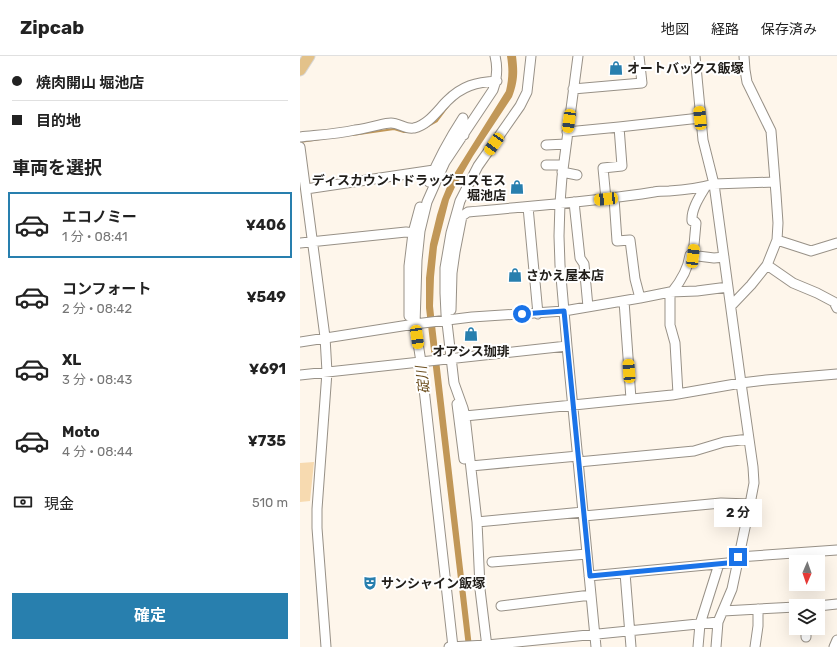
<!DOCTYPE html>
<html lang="ja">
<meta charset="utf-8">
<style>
:root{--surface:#fff;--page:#f2f2f2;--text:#222;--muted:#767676;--line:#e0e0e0;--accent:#287fae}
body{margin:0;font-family:Rubik,"Noto Sans JP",sans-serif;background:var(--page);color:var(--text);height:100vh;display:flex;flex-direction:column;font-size:15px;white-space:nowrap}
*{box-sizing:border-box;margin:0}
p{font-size:13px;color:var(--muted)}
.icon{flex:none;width:22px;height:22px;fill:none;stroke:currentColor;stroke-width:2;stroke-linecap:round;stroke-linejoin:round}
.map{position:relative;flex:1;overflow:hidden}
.side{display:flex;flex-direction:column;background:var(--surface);width:300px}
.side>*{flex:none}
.hud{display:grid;align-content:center;height:88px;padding:0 12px;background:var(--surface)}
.needle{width:26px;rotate:182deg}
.controls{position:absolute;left:489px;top:499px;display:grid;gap:8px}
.controls a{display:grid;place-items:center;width:36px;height:36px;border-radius:0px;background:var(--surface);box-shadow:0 4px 16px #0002;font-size:20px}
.end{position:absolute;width:18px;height:18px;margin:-9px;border:5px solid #1a73e8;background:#fff;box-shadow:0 0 0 2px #fff}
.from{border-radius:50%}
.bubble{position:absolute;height:28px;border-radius:0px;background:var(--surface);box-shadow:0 4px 16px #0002;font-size:13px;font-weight:700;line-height:28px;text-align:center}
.car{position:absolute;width:12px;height:24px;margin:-12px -6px;border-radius:5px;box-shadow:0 0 3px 1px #0007;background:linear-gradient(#f5c518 24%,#345 0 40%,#f5c518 0 76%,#345 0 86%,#f5c518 0)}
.hud b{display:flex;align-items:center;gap:14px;height:38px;font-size:15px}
.hud b+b{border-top:1px solid var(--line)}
.hud i{width:10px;height:10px;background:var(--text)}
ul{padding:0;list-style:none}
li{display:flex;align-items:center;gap:12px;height:66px;margin:0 8px 6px;padding:0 4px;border:2px solid transparent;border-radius:0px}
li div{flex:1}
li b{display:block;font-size:15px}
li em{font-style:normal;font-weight:700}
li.current{border-color:var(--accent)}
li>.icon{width:36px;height:36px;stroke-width:1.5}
h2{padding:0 12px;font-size:18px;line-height:48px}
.pay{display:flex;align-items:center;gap:10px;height:44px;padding:0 12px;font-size:15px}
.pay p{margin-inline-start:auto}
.cta{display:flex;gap:8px;margin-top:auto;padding:8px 12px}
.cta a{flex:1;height:46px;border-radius:0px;background:var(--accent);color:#fff;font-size:16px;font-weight:700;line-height:46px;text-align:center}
header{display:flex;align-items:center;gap:24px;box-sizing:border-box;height:56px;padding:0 20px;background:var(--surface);border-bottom:1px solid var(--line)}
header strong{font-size:19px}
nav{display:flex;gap:22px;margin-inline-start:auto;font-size:14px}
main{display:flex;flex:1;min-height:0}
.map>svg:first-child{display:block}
.green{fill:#f7dab0}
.water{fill:#c19757}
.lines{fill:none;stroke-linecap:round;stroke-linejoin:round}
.stream{stroke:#c19757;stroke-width:2}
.minor-casing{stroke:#989187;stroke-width:11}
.major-casing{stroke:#d7d6d6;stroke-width:13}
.minor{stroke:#fff;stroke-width:9}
.major{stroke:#e3c28a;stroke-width:11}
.route{stroke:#1a73e8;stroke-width:5}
.labels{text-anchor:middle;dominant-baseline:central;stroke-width:4;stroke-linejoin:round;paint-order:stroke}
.poi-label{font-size:13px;font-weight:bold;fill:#201d19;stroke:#fff;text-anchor:start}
.water-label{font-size:14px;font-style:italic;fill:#6d4f1f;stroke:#fff}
</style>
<header>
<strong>Zipcab</strong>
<nav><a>地図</a><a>経路</a><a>保存済み</a></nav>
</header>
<main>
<section class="side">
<div class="hud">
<b><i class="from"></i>焼肉開山 堀池店</b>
<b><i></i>目的地</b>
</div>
<h2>車両を選択</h2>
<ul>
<li class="current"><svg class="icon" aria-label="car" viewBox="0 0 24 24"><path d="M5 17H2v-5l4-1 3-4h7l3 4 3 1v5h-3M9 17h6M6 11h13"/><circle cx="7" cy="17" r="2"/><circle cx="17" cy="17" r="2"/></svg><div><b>エコノミー</b><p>1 分 · 08:41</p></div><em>¥406</em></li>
<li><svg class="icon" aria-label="car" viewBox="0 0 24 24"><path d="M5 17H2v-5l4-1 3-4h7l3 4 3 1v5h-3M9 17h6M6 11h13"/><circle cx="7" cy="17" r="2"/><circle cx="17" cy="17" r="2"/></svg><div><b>コンフォート</b><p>2 分 · 08:42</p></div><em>¥549</em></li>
<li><svg class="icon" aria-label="car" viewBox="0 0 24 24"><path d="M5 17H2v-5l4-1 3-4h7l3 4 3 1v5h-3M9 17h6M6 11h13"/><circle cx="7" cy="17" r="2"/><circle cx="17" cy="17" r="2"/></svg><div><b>XL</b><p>3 分 · 08:43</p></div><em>¥691</em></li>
<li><svg class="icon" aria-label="car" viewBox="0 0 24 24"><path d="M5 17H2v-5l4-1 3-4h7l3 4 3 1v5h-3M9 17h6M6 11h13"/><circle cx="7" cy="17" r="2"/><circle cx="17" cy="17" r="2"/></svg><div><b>Moto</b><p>4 分 · 08:44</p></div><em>¥735</em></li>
</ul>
<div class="pay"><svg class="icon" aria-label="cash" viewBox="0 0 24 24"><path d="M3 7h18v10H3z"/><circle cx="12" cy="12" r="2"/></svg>現金<p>510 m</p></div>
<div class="cta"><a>確定</a></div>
</section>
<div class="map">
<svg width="537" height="591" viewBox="0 0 537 591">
<rect width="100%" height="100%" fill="#fef6eb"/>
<path class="green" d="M14 406 10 445 0 446V407Z"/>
<path class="water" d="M207 0H216C218 16 218 25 212 41L173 100 155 131 149 144 137 191 134 221 133 250 135 269 172 591H166L126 252V222L130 188 137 159 142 143 149 126 206 35C209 22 209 13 207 0Z"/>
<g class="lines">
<path class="stream" d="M126 71 137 65 149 49
M52 79 94 73 104 76H109
M0 86 20 83"/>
<defs>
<path id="minor" d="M278 0 262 121 260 147 259 180 260 209 267 290 296 591
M395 0 403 84 414 128 441 327 453 411 454 427 450 448 432 533 418 566 416 591
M273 33 342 27 339 0
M267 76 319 71 400 62
M0 81C18 79 37 78 55 74 63 73 71 71 79 69 83 68 87 67 91 67 99 67 106 74 114 72 128 69 138 54 147 45 162 30 176 26 197 25
M246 89 266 88
M0 91 25 281 27 316 17 453V472L26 591
M246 109H263
M262 116 277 119
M129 126C138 104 150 82 163 62L164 79
M6 133 134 114
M314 142 317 185 330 184 335 223 340 242
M306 143 303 112 322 110 319 71
M274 146 280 202 284 208 288 251
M228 151 238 258
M113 177 120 151
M477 184 511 195 537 187
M0 187 106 176 113 177 109 210V260
M393 200 396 167 394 165H392C391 153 400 140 406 130
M467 209 493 227 517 237 534 246 537 252
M370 236V269L375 287 378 338
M372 236C381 225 388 213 390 199L414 202 424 201
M324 245 331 343
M431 250 451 229 467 209 477 184 478 167 476 138 471 75 447 26 445 14 444 0
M151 254 152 217 155 196 162 160 168 156C230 150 292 146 354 136 359 135 364 135 369 135 384 134 400 132 414 128L475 126
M0 286 115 268 172 261 264 255 340 242 370 236 397 235 428 231
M0 319 267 290
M157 348 164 403
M165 360 372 339 441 327 466 324 537 318
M278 406 394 395 424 386 449 383
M171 410 278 400
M284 460 421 447 450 448
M177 466 283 456
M438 501 537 494
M192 506 287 498
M325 517 331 591
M289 520 438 506
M179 525 187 591
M180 531 177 466 165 360 163 352 154 327 146 258 145 237V212L151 177 160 145 178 110 220 50 227 36 231 0
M201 550 291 539
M518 550 537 548
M423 555 496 551
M506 572V581
M149 591 187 589 418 566
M153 591 121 306 115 268 116 237 117 204 120 175 127 146 135 128 145 106 193 34C197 23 198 12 195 0
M398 591 400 568 419 508
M455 591 458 570V553
M534 591 537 584"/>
<path id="major" d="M0 14 9 0"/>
</defs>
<use href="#minor" class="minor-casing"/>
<use href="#major" class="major-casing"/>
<use href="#minor" class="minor"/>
<use href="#major" class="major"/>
</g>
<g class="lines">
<path class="route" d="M222 258 264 255 290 520 438 506V501"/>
</g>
<defs>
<symbol id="shop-bare" viewBox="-9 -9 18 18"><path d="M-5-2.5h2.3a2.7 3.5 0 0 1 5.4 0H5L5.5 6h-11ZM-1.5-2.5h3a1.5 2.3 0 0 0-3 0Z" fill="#287fae" stroke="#fff" stroke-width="2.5" paint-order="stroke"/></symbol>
<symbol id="theatre-bare" viewBox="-9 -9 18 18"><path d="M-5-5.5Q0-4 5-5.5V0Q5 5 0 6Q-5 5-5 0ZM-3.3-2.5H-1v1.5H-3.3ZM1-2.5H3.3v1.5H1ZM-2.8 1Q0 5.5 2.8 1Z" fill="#287fae" stroke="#fff" stroke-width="2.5" paint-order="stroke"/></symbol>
</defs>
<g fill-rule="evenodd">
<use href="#shop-bare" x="306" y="2" width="20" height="20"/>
<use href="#shop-bare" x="207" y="121" width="20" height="20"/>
<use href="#shop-bare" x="205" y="209" width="20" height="20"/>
<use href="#shop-bare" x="161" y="268" width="20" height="20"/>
<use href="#theatre-bare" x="60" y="517" width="20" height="20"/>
</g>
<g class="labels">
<g class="poi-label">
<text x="327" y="12">オートバックス飯塚</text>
<text x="206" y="124" text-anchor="end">ディスカウントドラッグコスモス<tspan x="206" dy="15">堀池店</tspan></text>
<text x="226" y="219">さかえ屋本店</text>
<text x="171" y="295" text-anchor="middle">オアシス珈琲</text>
<text x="81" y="527">サンシャイン飯塚</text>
</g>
<g class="water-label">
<text transform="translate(123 324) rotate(-97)">碇川</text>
</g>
</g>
</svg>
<div class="controls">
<a><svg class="needle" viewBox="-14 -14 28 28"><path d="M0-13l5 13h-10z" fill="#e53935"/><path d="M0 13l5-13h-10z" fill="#767676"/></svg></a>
<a><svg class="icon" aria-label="layers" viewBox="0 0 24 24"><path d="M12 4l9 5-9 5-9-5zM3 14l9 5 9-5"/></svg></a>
</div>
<i class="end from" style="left:222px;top:258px"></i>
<i class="end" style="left:438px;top:501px"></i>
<div class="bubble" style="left:414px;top:443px;width:48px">2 分</div>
<i class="car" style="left:400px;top:62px;rotate:354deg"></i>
<i class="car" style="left:269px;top:65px;rotate:188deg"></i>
<i class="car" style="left:194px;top:88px;rotate:215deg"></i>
<i class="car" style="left:306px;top:143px;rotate:264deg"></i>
<i class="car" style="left:393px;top:200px;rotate:7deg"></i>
<i class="car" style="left:117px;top:281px;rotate:172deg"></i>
<i class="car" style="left:329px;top:315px;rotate:356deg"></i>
</div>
</main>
